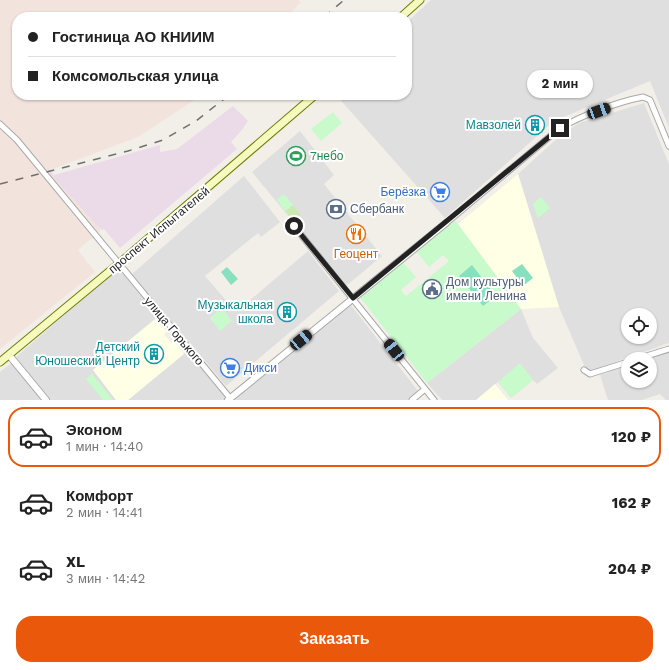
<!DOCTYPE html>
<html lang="ru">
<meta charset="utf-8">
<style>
:root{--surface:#fff;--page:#f2f2f2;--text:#222;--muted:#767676;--line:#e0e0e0;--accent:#ea580c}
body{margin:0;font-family:"Work Sans",sans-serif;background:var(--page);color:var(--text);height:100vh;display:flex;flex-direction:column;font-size:15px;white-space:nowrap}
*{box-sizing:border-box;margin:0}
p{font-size:13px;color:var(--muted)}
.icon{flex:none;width:22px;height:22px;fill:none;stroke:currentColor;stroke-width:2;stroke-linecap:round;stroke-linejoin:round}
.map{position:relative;height:400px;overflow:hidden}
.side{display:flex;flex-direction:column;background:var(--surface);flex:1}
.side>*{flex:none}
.hud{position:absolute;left:12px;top:12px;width:400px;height:88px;border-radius:16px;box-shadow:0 1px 3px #0004;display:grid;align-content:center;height:88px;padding:0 16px;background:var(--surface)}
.fabs{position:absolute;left:621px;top:308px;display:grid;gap:8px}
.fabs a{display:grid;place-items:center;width:36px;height:36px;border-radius:50%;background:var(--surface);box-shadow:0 1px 3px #0004;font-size:20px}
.end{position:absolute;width:18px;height:18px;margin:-9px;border:5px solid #222;background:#fff;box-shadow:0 0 0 2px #fff}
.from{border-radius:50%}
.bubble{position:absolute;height:28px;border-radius:14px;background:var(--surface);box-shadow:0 1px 3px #0004;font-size:13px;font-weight:700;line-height:28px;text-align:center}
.car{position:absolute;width:12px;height:24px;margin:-12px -6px;border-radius:5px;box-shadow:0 0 3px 1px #0007;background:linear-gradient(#222 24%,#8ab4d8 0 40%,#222 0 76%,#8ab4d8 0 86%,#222 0)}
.hud b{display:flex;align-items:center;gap:14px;height:38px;font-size:15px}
.hud b+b{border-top:1px solid var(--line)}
.hud i{width:10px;height:10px;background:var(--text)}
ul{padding:7px 0 0;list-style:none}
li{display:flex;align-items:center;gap:12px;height:60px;margin:0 8px 6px;padding:0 8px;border:2px solid transparent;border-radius:16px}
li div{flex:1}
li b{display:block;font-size:15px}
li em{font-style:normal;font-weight:700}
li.selected{border-color:var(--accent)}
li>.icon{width:36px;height:36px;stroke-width:1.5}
.action{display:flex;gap:8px;margin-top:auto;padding:8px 16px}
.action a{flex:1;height:46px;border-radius:16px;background:var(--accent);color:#fff;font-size:16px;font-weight:700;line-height:46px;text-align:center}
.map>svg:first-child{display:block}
.residential{fill:#e0dfdf;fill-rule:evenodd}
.industrial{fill:#ebdbe8}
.education{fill:#ffffe5}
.military{fill:#f3e3dd}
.grass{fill:#cdebb0}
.park{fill:#c8facc}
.pitch{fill:#88e0be}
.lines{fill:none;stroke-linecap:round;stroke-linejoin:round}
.minor-casing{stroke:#a9a9a9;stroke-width:7}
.tertiary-casing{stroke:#a9a9a9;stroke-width:8}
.secondary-casing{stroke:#707d05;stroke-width:9}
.minor{stroke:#fff;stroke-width:5}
.tertiary{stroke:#fff;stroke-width:6}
.secondary{stroke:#f7fabf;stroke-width:7}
.rail{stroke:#707070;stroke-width:1.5;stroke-dasharray:8 8;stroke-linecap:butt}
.route{stroke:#222;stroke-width:5}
.labels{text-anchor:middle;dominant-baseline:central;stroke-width:4;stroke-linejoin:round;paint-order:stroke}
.culture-label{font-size:12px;fill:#0d838f;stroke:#fff;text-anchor:end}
.leisure-label{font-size:12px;fill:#27864d;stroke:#fff;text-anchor:start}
.shop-label{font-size:12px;fill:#366cbe;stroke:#fff;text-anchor:end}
.service-label{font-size:12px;fill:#4e5e75;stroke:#fff;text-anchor:start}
.street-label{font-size:12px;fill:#222;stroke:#fff}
.food-label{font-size:12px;fill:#c56008;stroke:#fff}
</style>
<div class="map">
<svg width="669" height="400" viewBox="0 0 669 400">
<rect width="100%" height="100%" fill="#f2efe9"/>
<path class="residential" d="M431 0H669V128L650 81 554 121 445 218 336 95H407V22Z
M644 103 669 164V343L587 372 559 307 518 174 561 135 579 123ZM628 315H650V337H628Z
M300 131 334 175 324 184 382 256 346 286 252 172Z
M244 176 280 222 261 237 258 233 205 276 236 312 308 251 339 291 226 386 132 274Z
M118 268 158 316 93 370 116 400H51L16 357Z
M350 304 418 391 407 400H232Z
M521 309 533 338 558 368 537 384 533 380 511 398 498 382 476 400H442L427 383Z
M669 350V400H666L660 394 642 400H608L600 375 628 365V381H650V359H644Z
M187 351 226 398 223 400H128Z
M13 362 43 400H0V372Z"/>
<path class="industrial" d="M0 0H293L17 17V95L46 165 54 175 160 145V152L177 149 233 106 248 121 242 130 231 142 237 149 120 248 104 229 102 230 100 228 95 232 97 235 92 239 89 235 0 348Z"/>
<path class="education" d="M518 174 559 307 521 309 458 224Z
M156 319 167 332 164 334 168 339 171 343 174 341 184 354 128 400H116L93 370Z
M495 384 508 400H476Z"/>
<path class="military" d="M0 0H298L301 2 287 17H17V95H202L138 137 48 171 101 230 78 250 95 272 0 349Z"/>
<path class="grass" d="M293 205 300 214V218L296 221 293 220 285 211Z"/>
<path class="park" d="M333 112 342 123 321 141 311 129Z
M282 195H285L293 205 285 211 277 200Z
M541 197 550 208 538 218 533 204Z
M454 219 521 309 427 383 359 296 402 261 416 277 401 290 406 296 449 261 443 255 429 267 415 250Z
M222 308 232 321 220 331 210 318Z
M520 363 533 380 511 398 498 382Z
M92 374 113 400H103L86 379Z"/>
<path class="pitch" d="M522 264 533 278 523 286 512 271Z
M472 265 496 296 483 306 459 276Z
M227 267 238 279 231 285 221 272Z"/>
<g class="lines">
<defs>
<path id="minor" d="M0 124 17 140 230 398
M290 221 434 400
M446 223 560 128C583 115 617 102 643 97L650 100 669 146
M637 359 669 349
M584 370 590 374 628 362
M412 400 425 389"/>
<path id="tertiary" d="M9 355 46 400
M228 400 446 223"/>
<path id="secondary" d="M401 17 420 0
M0 362 122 261 315 95"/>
</defs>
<use href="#minor" class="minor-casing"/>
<use href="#tertiary" class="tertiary-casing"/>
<use href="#secondary" class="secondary-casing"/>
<use href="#minor" class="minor"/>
<use href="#tertiary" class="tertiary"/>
<use href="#secondary" class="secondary"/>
<path class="rail" d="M324 17 344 0
M0 184 128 151 163 140 196 121 229 95"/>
</g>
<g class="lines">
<path class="route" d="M294 226 353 298 560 128"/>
</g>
<defs>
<symbol id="building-ring" viewBox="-11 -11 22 22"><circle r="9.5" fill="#fff" stroke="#0f9aa8" stroke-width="1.5"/><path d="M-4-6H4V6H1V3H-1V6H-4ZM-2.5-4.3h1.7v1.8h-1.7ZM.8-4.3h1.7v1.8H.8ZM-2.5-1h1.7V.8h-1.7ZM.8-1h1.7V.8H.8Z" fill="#0f9aa8"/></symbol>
<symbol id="stadium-ring" viewBox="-11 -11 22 22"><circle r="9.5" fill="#fff" stroke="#2e9e5b" stroke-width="1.5"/><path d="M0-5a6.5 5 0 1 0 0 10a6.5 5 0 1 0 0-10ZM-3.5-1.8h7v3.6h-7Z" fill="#2e9e5b"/></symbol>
<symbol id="supermarket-ring" viewBox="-11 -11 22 22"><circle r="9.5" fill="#fff" stroke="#3f7fe0" stroke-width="1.5"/><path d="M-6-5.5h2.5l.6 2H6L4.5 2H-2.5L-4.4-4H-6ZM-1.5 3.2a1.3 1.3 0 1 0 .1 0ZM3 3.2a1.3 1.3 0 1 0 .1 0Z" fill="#3f7fe0"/></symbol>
<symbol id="bank-ring" viewBox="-11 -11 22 22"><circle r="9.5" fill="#fff" stroke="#5c6f8a" stroke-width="1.5"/><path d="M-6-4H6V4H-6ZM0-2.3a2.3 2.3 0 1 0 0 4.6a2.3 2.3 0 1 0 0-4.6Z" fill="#5c6f8a"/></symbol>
<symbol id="restaurant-ring" viewBox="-11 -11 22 22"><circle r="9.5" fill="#fff" stroke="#e8710a" stroke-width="1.5"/><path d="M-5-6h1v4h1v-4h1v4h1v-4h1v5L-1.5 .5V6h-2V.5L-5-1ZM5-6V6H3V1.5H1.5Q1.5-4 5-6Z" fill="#e8710a"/></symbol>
<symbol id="civic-ring" viewBox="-11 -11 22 22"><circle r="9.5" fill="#fff" stroke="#5c6f8a" stroke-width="1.5"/><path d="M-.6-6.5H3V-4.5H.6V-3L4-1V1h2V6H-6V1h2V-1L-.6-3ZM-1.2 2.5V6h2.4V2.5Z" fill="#5c6f8a"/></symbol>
</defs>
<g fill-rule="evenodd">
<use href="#building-ring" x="524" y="114" width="22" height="22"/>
<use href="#stadium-ring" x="285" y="145" width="22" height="22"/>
<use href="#supermarket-ring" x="429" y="181" width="22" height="22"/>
<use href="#bank-ring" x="325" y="198" width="22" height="22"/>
<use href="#restaurant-ring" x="345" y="223" width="22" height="22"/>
<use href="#civic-ring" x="421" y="278" width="22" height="22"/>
<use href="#building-ring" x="276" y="301" width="22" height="22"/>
<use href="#building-ring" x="143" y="343" width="22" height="22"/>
<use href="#supermarket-ring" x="219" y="357" width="22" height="22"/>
</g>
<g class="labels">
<g class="culture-label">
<text x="521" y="125">Мавзолей</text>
<text x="273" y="305">Музыкальная<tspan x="273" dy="14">школа</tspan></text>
<text x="140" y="347">Детский<tspan x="140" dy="14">Юношеский Центр</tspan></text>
</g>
<g class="leisure-label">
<text x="310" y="156">7небо</text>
</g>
<g class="shop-label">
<text x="426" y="192">Берёзка</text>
<text x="244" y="368" text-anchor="start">Дикси</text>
</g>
<g class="service-label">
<text x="350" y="209">Сбербанк</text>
<text x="446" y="282">Дом культуры<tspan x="446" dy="14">имени Ленина</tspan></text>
</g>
<g class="street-label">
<text transform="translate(159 230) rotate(-40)">проспект Испытателей</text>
<text transform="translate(174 331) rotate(50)">улица Горького</text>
</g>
<g class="food-label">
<text x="356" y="254">Геоцент</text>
</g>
</g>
</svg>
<div class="fabs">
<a><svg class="icon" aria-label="locate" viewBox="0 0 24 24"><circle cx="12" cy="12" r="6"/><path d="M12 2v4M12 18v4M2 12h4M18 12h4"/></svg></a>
<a><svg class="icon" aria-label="layers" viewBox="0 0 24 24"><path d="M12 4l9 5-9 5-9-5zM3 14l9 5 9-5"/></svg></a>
</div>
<i class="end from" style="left:294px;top:226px"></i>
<i class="end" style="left:560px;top:128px"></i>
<div class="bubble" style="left:527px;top:70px;width:66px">2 мин</div>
<i class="car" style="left:599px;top:111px;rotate:70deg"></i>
<i class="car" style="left:301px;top:340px;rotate:51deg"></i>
<i class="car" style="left:394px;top:350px;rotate:322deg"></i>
<div class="hud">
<b><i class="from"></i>Гостиница АО КНИИМ</b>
<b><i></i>Комсомольская улица</b>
</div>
</div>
<section class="side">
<ul>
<li class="selected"><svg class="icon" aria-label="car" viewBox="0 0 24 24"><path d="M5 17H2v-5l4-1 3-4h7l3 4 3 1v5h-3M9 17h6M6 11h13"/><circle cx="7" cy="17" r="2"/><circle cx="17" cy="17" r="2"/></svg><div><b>Эконом</b><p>1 мин · 14:40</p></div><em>120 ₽</em></li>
<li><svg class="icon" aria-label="car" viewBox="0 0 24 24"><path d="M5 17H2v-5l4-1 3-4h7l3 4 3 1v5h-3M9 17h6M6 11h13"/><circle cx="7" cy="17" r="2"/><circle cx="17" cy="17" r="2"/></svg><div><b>Комфорт</b><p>2 мин · 14:41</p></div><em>162 ₽</em></li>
<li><svg class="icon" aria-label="car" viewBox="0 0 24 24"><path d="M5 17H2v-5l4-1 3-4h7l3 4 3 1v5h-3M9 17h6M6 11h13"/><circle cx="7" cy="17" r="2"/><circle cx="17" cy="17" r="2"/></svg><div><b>XL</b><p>3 мин · 14:42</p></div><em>204 ₽</em></li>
</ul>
<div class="action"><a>Заказать</a></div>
</section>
